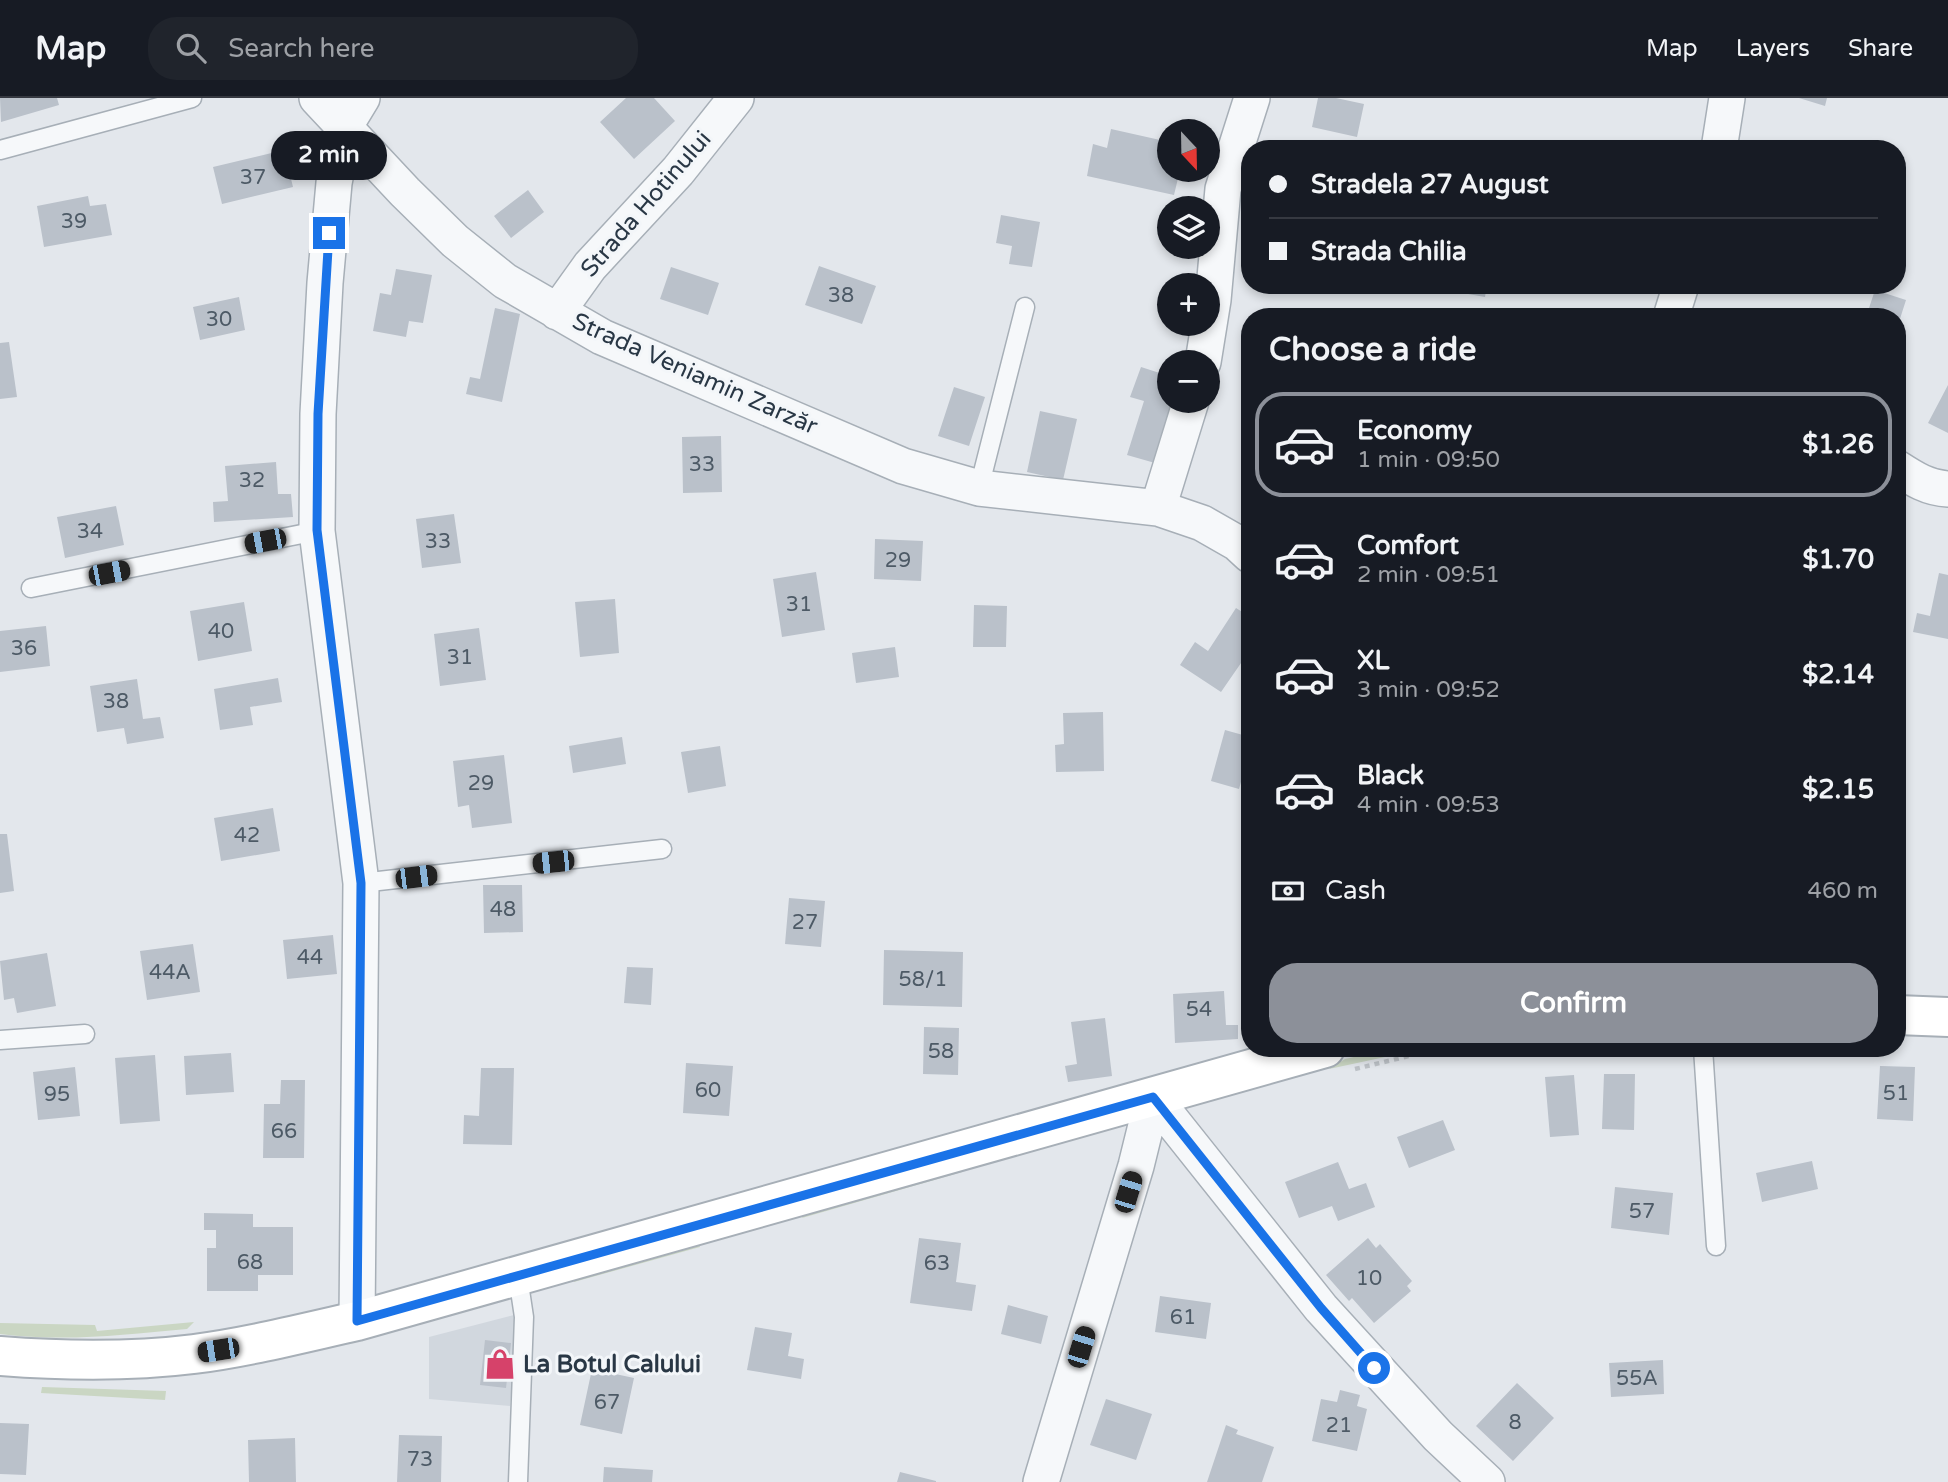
<!DOCTYPE html>
<meta charset="utf-8">
<style>
:root{--surface:#171b24;--page:#20242c;--text:#f1f3f6;--muted:#9ea1a6;--line:#363941;--accent:#8c9099}
body{margin:0;font-family:"Varela Round",sans-serif;background:var(--page);color:var(--text);height:100vh;display:flex;flex-direction:column;font-size:26px;white-space:nowrap}
*{box-sizing:border-box;margin:0}
p{font-size:23px;color:var(--muted)}
.icon{flex:none;width:38px;height:38px;fill:none;stroke:currentColor;stroke-width:2;stroke-linecap:round;stroke-linejoin:round}
.map{position:relative;flex:1;overflow:hidden}
.sheet{position:absolute;left:1241px;top:210px;width:665px;height:749px;display:flex;flex-direction:column;background:var(--surface);border-radius:28px;box-shadow:0 4px 10px #0003}
.sheet>*{flex:none}
.hud{position:absolute;left:1241px;top:42px;width:665px;height:154px;border-radius:28px;box-shadow:0 4px 10px #0003;display:grid;align-content:center;height:154px;padding:0 28px;background:var(--surface)}
.needle{width:46px;rotate:158deg}
.controls{position:absolute;left:1157px;top:21px;display:grid;gap:14px}
.controls a{display:grid;place-items:center;width:63px;height:63px;border-radius:50%;background:var(--surface);box-shadow:0 4px 10px #0003;font-size:35px}
.end{position:absolute;width:32px;height:32px;margin:-16px;border:9px solid #1a73e8;background:#fff;box-shadow:0 0 0 4px #fff}
.from{border-radius:50%}
.bubble{position:absolute;height:49px;border-radius:24px;background:var(--surface);box-shadow:0 4px 10px #0003;font-size:23px;font-weight:700;line-height:49px;text-align:center}
.car{position:absolute;width:21px;height:42px;margin:-21px -10px;border-radius:9px;box-shadow:0 0 5px 2px #0007;background:linear-gradient(#222 24%,#8ab4d8 0 40%,#222 0 76%,#8ab4d8 0 86%,#222 0)}
.hud b{display:flex;align-items:center;gap:24px;height:66px;font-size:26px}
.hud b+b{border-top:2px solid var(--line)}
.hud i{width:18px;height:18px;background:var(--text)}
ul{padding:0;list-style:none}
li{display:flex;align-items:center;gap:21px;height:105px;margin:0 14px 10px;padding:0 14px;border:4px solid transparent;border-radius:28px}
li div{flex:1}
li b{display:block;font-size:26px}
li em{font-style:normal;font-weight:700}
li.active{border-color:var(--accent)}
li>.icon{width:63px;height:63px;stroke-width:1.5}
h2{padding:0 28px;font-size:32px;line-height:84px}
.pay{display:flex;align-items:center;gap:18px;height:77px;padding:0 28px;font-size:26px}
.pay p{margin-inline-start:auto}
.primary-button{display:flex;gap:14px;margin-top:auto;padding:14px 28px}
.primary-button a{flex:1;height:80px;border-radius:28px;background:var(--accent);color:#fff;font-size:28px;font-weight:700;line-height:80px;text-align:center}
header{display:flex;align-items:center;gap:42px;box-sizing:border-box;height:98px;padding:0 35px;background:var(--surface);border-bottom:2px solid var(--line)}
header strong{font-size:33px}
nav{display:flex;gap:38px;margin-inline-start:auto;font-size:24px}
.search{width:490px;height:63px;background:var(--page);display:flex;align-items:center;gap:18px;box-sizing:border-box;padding:0 24px;border-radius:28px;color:var(--muted);font-size:26px}
.map>svg:first-child{display:block}
.built{fill:#d1d7de}
.green{fill:#cad6c3}
.building{fill:#bac1ca}
.lines{fill:none;stroke-linecap:round;stroke-linejoin:round}
.lane-casing{stroke:#a7afb7;stroke-width:21}
.street-casing{stroke:#a7afb7;stroke-width:38}
.secondary-casing{stroke:#a7afb7;stroke-width:42}
.path{stroke:#bdc2c7;stroke-width:4.5;stroke-dasharray:5 5;stroke-linecap:butt}
.lane{stroke:#f6f8fa;stroke-width:18}
.street{stroke:#f6f8fa;stroke-width:35}
.secondary{stroke:#fff;stroke-width:38}
.route{stroke:#1a73e8;stroke-width:9}
.labels{text-anchor:middle;dominant-baseline:central;stroke-width:6;stroke-linejoin:round;paint-order:stroke}
.number-label{font-size:21px;fill:#4d5a66}
.street-label{font-size:24px;fill:#293745;stroke:#f3f6f9}
.poi-label{font-size:24px;font-weight:bold;fill:#293745;stroke:#f3f6f9;text-anchor:start}
</style>
<header>
<strong>Map</strong>
<div class="search"><svg class="icon" aria-label="search" viewBox="0 0 24 24"><circle cx="10" cy="10" r="6"/><path d="M15 15l6 6"/></svg>Search here</div>
<nav><a>Map</a><a>Layers</a><a>Share</a></nav>
</header>
<div class="map">
<svg width="1948" height="1384" viewBox="0 0 1948 1384">
<rect width="100%" height="100%" fill="#e3e7ec"/>
<path class="built" d="M514 1217 516 1234 510 1308 429 1301V1239Z"/>
<path class="green" d="M1393 950H1427L1329 971 1345 961Z
M1601 950H1679L1683 954H1597Z
M960 1068 962 1074 802 1120 807 1111Z
M698 1141 700 1149 574 1184 572 1177Z
M194 1224 187 1231C121 1237 66 1244 0 1236V1225L95 1227 97 1233Z
M42 1289 166 1293 165 1302 41 1295Z"/>
<path class="building" d="M0 0H57L59 7 1 24Z
M626 0H654L675 23 634 61 600 24Z
M1318 0H1336L1364 6 1357 39 1312 29Z
M1799 0H1827L1825 8Z
M1111 31 1169 44V72H1180L1174 97 1087 78 1093 46 1107 50Z
M284 52 293 89 222 106 213 69Z
M528 92 544 114 511 140 494 118Z
M88 98 90 108 106 106 112 137 44 149 37 108Z
M1001 117 1040 124 1032 169 1009 166 1012 148 996 145Z
M819 168 876 188 862 226 805 207Z
M671 169 719 185 708 217 660 201Z
M396 171 432 177 423 225 409 223 406 239 373 233 380 195 391 197Z
M1340 187H1379V193L1340 196Z
M1441 187H1487L1485 199 1440 191Z
M1875 192 1906 202 1898 227 1897 219H1866Z
M239 199 245 232 200 242 193 209Z
M495 210 520 216 502 304 466 296 470 279 480 281Z
M9 244 17 299 0 301V245Z
M1141 269 1169 278V303H1176L1155 365 1127 357 1144 303 1130 299Z
M1948 287V335L1928 325Z
M954 289 985 299 969 348 938 338Z
M1040 313 1077 321 1063 382 1027 374Z
M721 338 722 394 683 395 682 339Z
M276 364 278 396H291L293 419 214 424 213 404 228 403 225 368Z
M116 408 124 447 65 460 57 419Z
M454 416 461 465 422 470 416 421Z
M875 441 923 443 921 483 874 481Z
M816 474 825 532 782 539 773 481Z
M1939 475 1948 477V541L1913 534 1917 515 1930 518Z
M615 501 619 555 580 559 575 504Z
M244 504 252 553 198 563 190 513Z
M974 507 1007 508 1006 549H973Z
M1236 510 1250 519V552L1221 594 1180 567 1195 544 1208 553Z
M46 528 50 568 0 574V533Z
M479 530 486 582 440 588 434 536Z
M895 549 899 579 856 585 852 555Z
M278 580 282 604 250 609 253 627 220 632 214 591Z
M137 581 143 621 160 619 164 640 127 646 124 630 97 634 90 588Z
M1103 614 1104 673 1056 674 1055 647 1064 646 1063 615Z
M1225 632 1250 639V667L1246 666 1239 691 1211 683Z
M622 639 626 666 573 675 569 648Z
M720 648 726 688 688 695 681 654Z
M504 657 512 725 472 730 469 707 458 709 453 663Z
M273 710 280 753 221 763 214 720Z
M0 736H7L14 793 0 795Z
M483 787H522L523 834 484 835Z
M789 800 825 803 821 849 785 846Z
M333 837 337 876 287 881 283 842Z
M193 846 200 894 147 902 140 853Z
M884 852 963 854 962 909 883 907Z
M47 855 56 908 17 915 14 900 4 902 0 863Z
M627 869 653 870 651 907 624 905Z
M1224 893 1226 927H1238V941L1175 945 1173 896Z
M1105 920 1112 978 1068 984 1065 968 1077 966 1071 924Z
M924 929 959 930 958 977 923 976Z
M231 955 234 994 186 997 184 958Z
M155 957 160 1023 120 1026 115 960Z
M686 965 733 968 729 1018 683 1015Z
M1880 968 1915 969 1913 1023 1877 1021Z
M75 969 80 1018 38 1022 33 974Z
M481 970H514L512 1047 463 1046 464 1017 479 1018Z
M1604 976H1635L1634 1032 1602 1031Z
M1574 977 1579 1037 1550 1039 1545 979Z
M281 982H305L304 1060H263L264 1006H280Z
M1443 1022 1455 1052 1409 1070 1397 1039Z
M1812 1063 1818 1091 1762 1104 1756 1075Z
M1338 1064 1349 1091 1366 1085 1375 1109 1338 1123 1332 1108 1299 1120 1285 1084Z
M1615 1089 1673 1095 1669 1137 1611 1130Z
M204 1115 253 1116V1129H293V1177H258V1193H207V1150H216V1132H204Z
M919 1140 961 1145 956 1184 976 1187 972 1213 910 1205Z
M1368 1140 1376 1150 1380 1146 1412 1183 1407 1188 1411 1193 1374 1225 1352 1200 1349 1203 1326 1177Z
M1160 1198 1211 1205 1206 1241 1155 1234Z
M1008 1207 1048 1218 1041 1246 1001 1236Z
M755 1229 792 1235 788 1258 804 1261 801 1281 747 1272Z
M485 1242 511 1245 506 1290 480 1287Z
M1663 1262 1664 1296 1611 1299 1609 1265Z
M592 1271 634 1280 622 1336 580 1327Z
M1517 1285 1554 1320 1513 1363 1476 1328Z
M1340 1292 1360 1297 1357 1308 1367 1311 1357 1353 1312 1343 1321 1301 1337 1304Z
M1106 1301 1152 1316 1136 1362 1090 1347Z
M0 1325 29 1326 26 1377 0 1376Z
M1226 1327 1238 1332 1236 1336 1274 1349 1262 1384H1207Z
M399 1337 442 1338 441 1384H397Z
M295 1340 296 1384H249L248 1342Z
M604 1369 653 1372 652 1384H603Z
M900 1374 936 1383V1384H897Z"/>
<g class="lines">
<defs>
<path id="lane" d="M0 52 192 0
M979 390 1025 209
M31 490 317 433
M361 785 662 751
M0 942 85 936
M1703 950 1716 1148
M518 1179 524 1219 518 1384"/>
<path id="street" d="M317 0 405 94 455 143 505 183 602 239 903 368 979 390 1158 410 1202 425 1237 445 1250 457
M1719 51 1727 0
M557 214 590 168 678 73 736 0
M1671 219 1681 187
M1203 264 1213 202 1223 91 1252 0
M1897 370C1914 381 1928 390 1948 391
M1158 410 1191 303
M1153 999 1321 1210 1438 1338 1487 1384
M357 1223 361 785 317 433 318 316 325 185 334 85 345 28 362 0
M1041 1384 1136 1068 1153 999"/>
<path id="secondary" d="M1897 917 1948 919
M0 1258C64 1263 130 1264 194 1256 249 1249 303 1235 357 1223L1325 950"/>
</defs>
<use href="#lane" class="lane-casing"/>
<use href="#street" class="street-casing"/>
<use href="#secondary" class="secondary-casing"/>
<path class="path" d="M1355 971 1442 950"/>
<use href="#lane" class="lane"/>
<use href="#street" class="street"/>
<use href="#secondary" class="secondary"/>
</g>
<g class="lines">
<path class="route" d="M329 135 318 316 317 432 361 785 357 1223 1153 999 1321 1210 1374 1270"/>
</g>
<defs>
<symbol id="shop-bare" viewBox="-9 -9 18 18"><path d="M-5-2.5h2.3a2.7 3.5 0 0 1 5.4 0H5L5.5 6h-11ZM-1.5-2.5h3a1.5 2.3 0 0 0-3 0Z" fill="#d6426a" stroke="#f3f6f9" stroke-width="2.5" paint-order="stroke"/></symbol>
</defs>
<g fill-rule="evenodd">
<use href="#shop-bare" x="478" y="1244" width="44" height="44"/>
</g>
<g class="labels">
<g class="number-label">
<text x="253" y="79">37</text>
<text x="74" y="123">39</text>
<text x="841" y="197">38</text>
<text x="219" y="221">30</text>
<text x="702" y="366">33</text>
<text x="252" y="382">32</text>
<text x="90" y="433">34</text>
<text x="438" y="443">33</text>
<text x="898" y="462">29</text>
<text x="799" y="506">31</text>
<text x="221" y="533">40</text>
<text x="24" y="550">36</text>
<text x="460" y="559">31</text>
<text x="116" y="603">38</text>
<text x="481" y="685">29</text>
<text x="247" y="737">42</text>
<text x="503" y="811">48</text>
<text x="805" y="824">27</text>
<text x="310" y="859">44</text>
<text x="170" y="874">44A</text>
<text x="923" y="881">58/1</text>
<text x="1199" y="911">54</text>
<text x="941" y="953">58</text>
<text x="708" y="992">60</text>
<text x="1896" y="995">51</text>
<text x="57" y="996">95</text>
<text x="284" y="1033">66</text>
<text x="1642" y="1113">57</text>
<text x="250" y="1164">68</text>
<text x="937" y="1165">63</text>
<text x="1369" y="1180">10</text>
<text x="1183" y="1219">61</text>
<text x="1637" y="1280">55A</text>
<text x="607" y="1304">67</text>
<text x="1515" y="1324">8</text>
<text x="1339" y="1327">21</text>
<text x="420" y="1361">73</text>
</g>
<g class="street-label">
<text transform="translate(646 106) rotate(-49)">Strada Hotinului</text>
<text transform="translate(695 276) rotate(24)">Strada Veniamin Zarzăr</text>
</g>
<g class="poi-label">
<text x="523" y="1266">La Botul Calului</text>
</g>
</g>
</svg>
<div class="controls">
<a><svg class="needle" viewBox="-14 -14 28 28"><path d="M0-13l5 13h-10z" fill="#e53935"/><path d="M0 13l5-13h-10z" fill="#9ea1a6"/></svg></a>
<a><svg class="icon" aria-label="layers" viewBox="0 0 24 24"><path d="M12 4l9 5-9 5-9-5zM3 14l9 5 9-5"/></svg></a>
<a>+</a>
<a>−</a>
</div>
<i class="end from" style="left:1374px;top:1270px"></i>
<i class="end" style="left:329px;top:135px"></i>
<div class="bubble" style="left:271px;top:33px;width:116px">2 min</div>
<i class="car" style="left:265px;top:443px;rotate:259deg"></i>
<i class="car" style="left:109px;top:475px;rotate:79deg"></i>
<i class="car" style="left:553px;top:764px;rotate:264deg"></i>
<i class="car" style="left:416px;top:779px;rotate:83deg"></i>
<i class="car" style="left:1128px;top:1094px;rotate:17deg"></i>
<i class="car" style="left:1081px;top:1249px;rotate:17deg"></i>
<i class="car" style="left:218px;top:1252px;rotate:261deg"></i>
<div class="hud">
<b><i class="from"></i>Stradela 27 August</b>
<b><i></i>Strada Chilia</b>
</div>
<section class="sheet">
<h2>Choose a ride</h2>
<ul>
<li class="active"><svg class="icon" aria-label="car" viewBox="0 0 24 24"><path d="M5 17H2v-5l4-1 3-4h7l3 4 3 1v5h-3M9 17h6M6 11h13"/><circle cx="7" cy="17" r="2"/><circle cx="17" cy="17" r="2"/></svg><div><b>Economy</b><p>1 min · 09:50</p></div><em>$1.26</em></li>
<li><svg class="icon" aria-label="car" viewBox="0 0 24 24"><path d="M5 17H2v-5l4-1 3-4h7l3 4 3 1v5h-3M9 17h6M6 11h13"/><circle cx="7" cy="17" r="2"/><circle cx="17" cy="17" r="2"/></svg><div><b>Comfort</b><p>2 min · 09:51</p></div><em>$1.70</em></li>
<li><svg class="icon" aria-label="car" viewBox="0 0 24 24"><path d="M5 17H2v-5l4-1 3-4h7l3 4 3 1v5h-3M9 17h6M6 11h13"/><circle cx="7" cy="17" r="2"/><circle cx="17" cy="17" r="2"/></svg><div><b>XL</b><p>3 min · 09:52</p></div><em>$2.14</em></li>
<li><svg class="icon" aria-label="car" viewBox="0 0 24 24"><path d="M5 17H2v-5l4-1 3-4h7l3 4 3 1v5h-3M9 17h6M6 11h13"/><circle cx="7" cy="17" r="2"/><circle cx="17" cy="17" r="2"/></svg><div><b>Black</b><p>4 min · 09:53</p></div><em>$2.15</em></li>
</ul>
<div class="pay"><svg class="icon" aria-label="cash" viewBox="0 0 24 24"><path d="M3 7h18v10H3z"/><circle cx="12" cy="12" r="2"/></svg>Cash<p>460 m</p></div>
<div class="primary-button"><a>Confirm</a></div>
</section>
</div>
